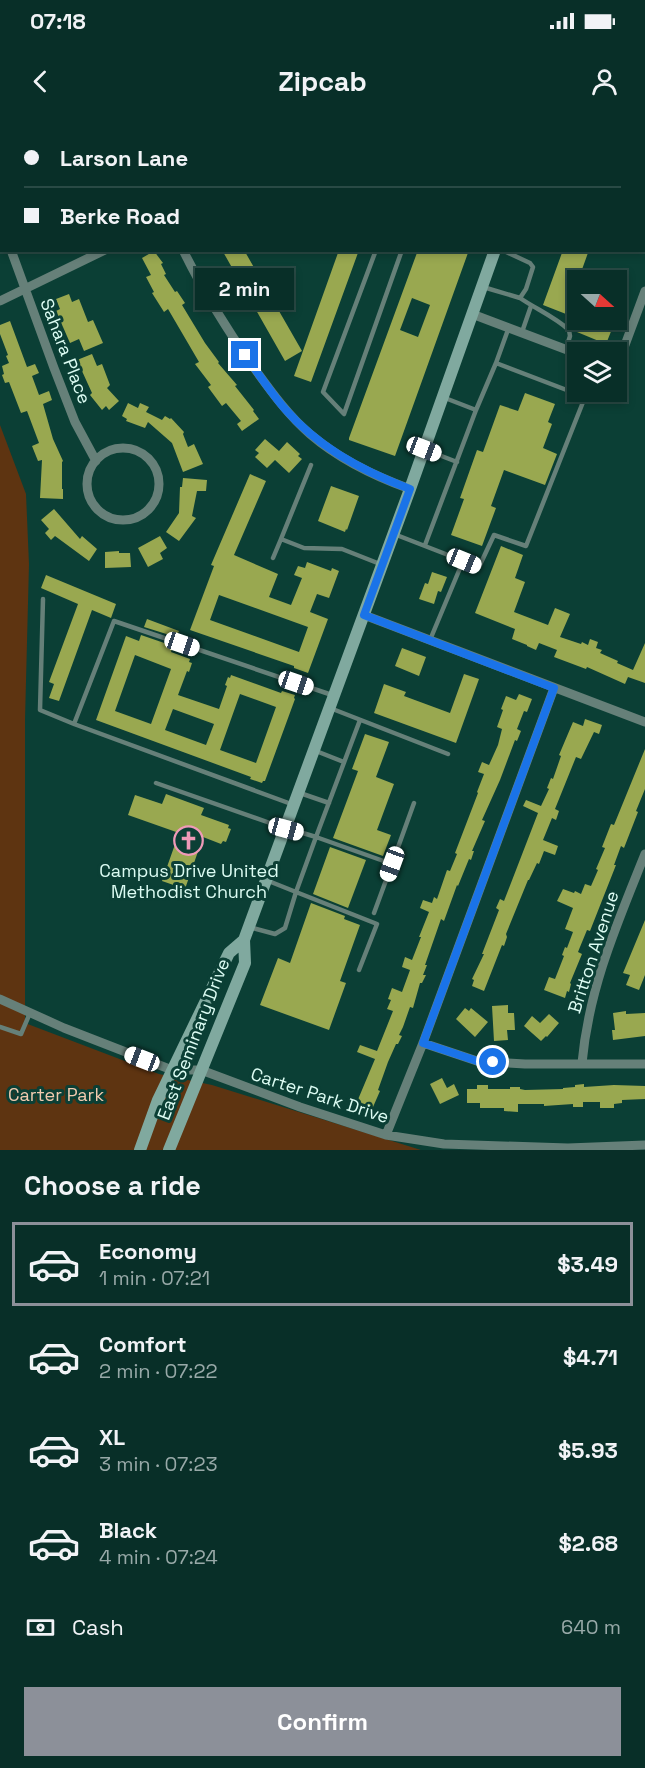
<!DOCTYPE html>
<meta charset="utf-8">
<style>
:root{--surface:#082f28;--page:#163b34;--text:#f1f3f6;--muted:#98a9a8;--line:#294a45;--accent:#8c9099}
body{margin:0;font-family:"Space Grotesk",sans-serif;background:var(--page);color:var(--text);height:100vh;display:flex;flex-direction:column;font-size:22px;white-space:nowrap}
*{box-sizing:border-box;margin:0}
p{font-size:20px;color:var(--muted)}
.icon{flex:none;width:33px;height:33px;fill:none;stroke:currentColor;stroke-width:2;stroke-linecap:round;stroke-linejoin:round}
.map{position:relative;height:1030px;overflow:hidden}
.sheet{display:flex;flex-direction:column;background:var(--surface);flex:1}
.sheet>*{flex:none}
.guide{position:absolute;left:0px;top:0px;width:645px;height:132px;box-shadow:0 3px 9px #0003,0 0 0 2px var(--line);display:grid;align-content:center;height:132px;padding:0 24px;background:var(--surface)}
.needle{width:39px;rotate:111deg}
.controls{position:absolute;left:567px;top:150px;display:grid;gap:12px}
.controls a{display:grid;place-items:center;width:60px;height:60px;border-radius:0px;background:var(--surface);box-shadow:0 3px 9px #0003,0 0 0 2px var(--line);font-size:30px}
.end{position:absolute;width:27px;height:27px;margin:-14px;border:8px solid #1a73e8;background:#fff;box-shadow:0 0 0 3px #fff}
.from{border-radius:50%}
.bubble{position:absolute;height:42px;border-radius:0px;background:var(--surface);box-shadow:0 3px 9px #0003,0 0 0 2px var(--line);font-size:20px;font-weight:600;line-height:42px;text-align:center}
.car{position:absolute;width:18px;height:36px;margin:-18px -9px;border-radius:8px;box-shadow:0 0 4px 2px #0007;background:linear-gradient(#fff 24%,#345 0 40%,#fff 0 76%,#345 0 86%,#fff 0)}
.guide b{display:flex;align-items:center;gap:21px;height:57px;font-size:22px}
.guide b+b{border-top:2px solid var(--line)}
.guide i{width:15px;height:15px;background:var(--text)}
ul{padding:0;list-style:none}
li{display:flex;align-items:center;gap:18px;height:84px;margin:0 12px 9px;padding:0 12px;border:3px solid transparent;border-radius:0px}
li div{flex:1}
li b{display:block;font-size:22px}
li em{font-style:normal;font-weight:600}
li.on{border-color:var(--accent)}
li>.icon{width:54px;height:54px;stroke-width:1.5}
h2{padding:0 24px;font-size:27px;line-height:72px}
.pay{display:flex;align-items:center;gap:15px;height:66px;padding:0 24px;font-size:22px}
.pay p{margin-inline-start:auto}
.button{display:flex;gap:12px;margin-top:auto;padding:12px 24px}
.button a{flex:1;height:69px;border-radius:0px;background:var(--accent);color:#fff;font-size:24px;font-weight:600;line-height:69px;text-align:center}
.status{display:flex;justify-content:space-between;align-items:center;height:42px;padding:0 30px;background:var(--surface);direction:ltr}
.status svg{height:16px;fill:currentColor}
header{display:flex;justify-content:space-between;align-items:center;height:78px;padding:0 24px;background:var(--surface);font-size:27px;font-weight:600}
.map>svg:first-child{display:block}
.green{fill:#5e3411}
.building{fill:#99a850;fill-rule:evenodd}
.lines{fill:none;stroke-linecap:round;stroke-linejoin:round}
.service{stroke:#668079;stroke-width:4.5}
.minor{stroke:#668079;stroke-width:9}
.secondary{stroke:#80a99f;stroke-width:12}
.route{stroke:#1a73e8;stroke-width:8}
.labels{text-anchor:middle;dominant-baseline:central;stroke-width:6;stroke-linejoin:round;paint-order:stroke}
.street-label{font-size:18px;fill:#dcfcf3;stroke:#0b3f35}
.poi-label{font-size:18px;fill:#dcfcf3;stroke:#0b3f35}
.park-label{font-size:18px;fill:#f1caaf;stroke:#0b3f35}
</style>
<div class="status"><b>07:18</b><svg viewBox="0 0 49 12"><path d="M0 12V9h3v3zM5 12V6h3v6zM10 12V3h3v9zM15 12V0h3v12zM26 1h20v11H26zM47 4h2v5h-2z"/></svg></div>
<header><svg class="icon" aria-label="back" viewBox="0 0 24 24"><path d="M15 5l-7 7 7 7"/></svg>Zipcab<svg class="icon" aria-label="person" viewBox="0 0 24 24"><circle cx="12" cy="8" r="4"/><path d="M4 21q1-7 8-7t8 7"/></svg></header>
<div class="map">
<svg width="645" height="1030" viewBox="0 0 645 1030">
<rect width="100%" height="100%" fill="#0b3f35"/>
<path class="green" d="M0 305 26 374 29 444 25 600V903L159 954 212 965 421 1030H0Z"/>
<path class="building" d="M222 130H244L302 231 285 241Z
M339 130H359L311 262 294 256Z
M418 130H469L395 336 349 320V318ZM412 178 430 185 418 217 400 210Z
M563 130H589L566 194 543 185Z
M154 131 163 143 161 144 166 154 164 155 175 172 177 171 185 183 182 185 205 223 219 242 218 243 237 265 235 266 254 290 253 291 259 299 242 311 237 304 241 301 226 283 222 286 208 267 211 265 195 244 199 242 168 189 164 192 152 173 154 172 146 157 151 155 142 138Z
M69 174 72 182 79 179 88 202 93 200 103 223 84 231 79 219 70 223 56 191 60 189 56 179Z
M582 200H589L612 209 606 224 577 212Z
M10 201 27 247 35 244 39 253 32 256 39 275 49 271 52 280 43 284 53 319 63 341 62 342V369H63V379L40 378 42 340 38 341 32 326 39 323 27 291 21 293 9 262 5 263 2 255 4 254 2 246 9 243 6 236 8 235 0 214V205Z
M92 234 97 246 102 244 110 265 107 268 119 281 109 290 106 286 102 290 90 275 92 273 77 240Z
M525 273 555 284 548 302 552 304 543 328 557 334 545 365 504 350 491 386 496 388 482 426 451 415 464 379 460 378 477 330 483 332 500 285 518 291Z
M128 283 138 288 140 283 149 287 146 292 162 300 165 296 170 299 171 298 184 312 183 314 188 327 194 324 203 344 183 352 172 323 148 302 145 308 126 301 127 299 122 296Z
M265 319 279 331 287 322 300 334 298 336 302 339 289 353 275 340 267 348 255 337 259 333 255 330Z
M250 354 266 361 234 435 278 454 269 477 291 485 302 458 294 455 298 446 305 448 307 442 331 451 332 448 339 451 329 478 317 474 310 492 328 499 308 553 294 548V546L190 510 214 446 211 445ZM219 475 308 507 299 532 210 500Z
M183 358 207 360 206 371H197L192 396 196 398 179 421 166 412 179 393 180 367H182Z
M331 366 359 376 347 410 346 409 345 412 318 401Z
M54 389 80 419 82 416 97 429 89 441 55 416 51 420 45 413 49 409 41 400Z
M160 416 167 428 160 433 163 439 148 447 138 428Z
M501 426 523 435 515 458 525 462 514 492 548 505 555 488 570 494 560 517 581 524 582 522 588 525 590 519 598 522 596 528 602 530 600 533 618 541 617 543 633 550 645 523V563L628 557 625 564 587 547 586 549 554 537 557 530 539 523 536 530 527 526V525L512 519 515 509 475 493Z
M119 431V433H130L131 447 105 448V432Z
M432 452 447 457 441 472 438 471 434 484 419 479 425 463 428 464Z
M46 455 116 484 111 498 92 490 59 581 49 578 54 564 49 562 78 484 41 468Z
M147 499 179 511 176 517 144 507Z
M141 515 173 526 171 532 190 539 189 542 192 543 189 552 187 551 178 575 219 589 227 566 225 565 228 557 230 558 231 555 281 573 282 571 295 575 294 578 295 579 265 661H263L262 663 250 659 251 657 96 600 126 516 139 521ZM135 535 171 549 151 604 115 591ZM240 574 276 587 256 643 220 630ZM173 589 214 604 206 625 165 610Z
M402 528 426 537 419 556 395 546Z
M464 554 479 559 456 623 374 593 384 564 406 572 404 576 450 593Z
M519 574 532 579 527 592 524 591 517 609 521 611 517 621 515 620 500 660 482 700 485 701 472 731H474L471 740 469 739 458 766 457 765 444 801 441 799 425 845H427L423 855H426L422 863H420L413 888 410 887 403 907 399 915 402 916 398 924H396L388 942 378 970 380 971 373 987 371 986 368 994 354 989 375 939 357 932 360 925 377 931 393 891 387 889 391 880 388 879 392 868 402 872 410 850 402 847 405 837 412 840 421 817H419L429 792 420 788 423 780 432 783 434 777 437 779 447 750 450 751 457 734 455 733 478 673 477 672 484 654 478 652 482 642 489 645 498 625 502 609 497 607 503 590 501 589 506 576 516 580Z
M585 599 602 605 599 614 594 612 581 639 576 637 555 689 559 691 556 700 552 698 543 720 558 726 555 735 544 731 539 744 537 743 529 760H528L506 814 507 817 504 826 502 825 484 871 472 866 474 860 472 859 484 834H482L499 790 496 788 500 779 504 781 538 693 523 686 526 680 541 686 549 669 547 668 551 658 553 659 561 636 559 635 573 602 583 606Z
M365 614 389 622 376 657 394 664 377 710 391 715 383 736 333 718 358 651 352 649Z
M645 629V669L636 691 638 692 624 728 621 726 614 745H616L590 811 587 810 580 827 578 832 582 834 570 863 571 864 569 872 567 871 565 878 544 870 549 857 555 859 564 836 562 835 565 827 567 828 573 812 565 809 573 788 557 781 563 769 574 773 575 771 581 774 585 764 591 766 598 750 596 749 605 728 602 727 611 704 614 705Z
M166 674 204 688 201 695 229 705 228 708 231 709 226 722 223 721 221 724 203 717 185 769 162 761 179 713 128 695 135 675 162 684Z
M330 727 366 740 348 788 313 774Z
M311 783 345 796 344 799 360 805 340 861 346 863 329 910 260 885 278 838 290 843Z
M645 800V855L639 870 626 865 630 855 623 853Z
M508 885V893H514L515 910H507L508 920 494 921 492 886Z
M465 888 469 891 471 888 488 902 475 917 456 899Z
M626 891V894L645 893V916L613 920 612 910H615L613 893Z
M549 894 559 903 547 917 546 916 541 921 524 906 532 896 540 903Z
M442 958 447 968 454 964 459 975 440 984 430 964Z
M584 964V967L614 965 645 966V979L622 980V983L614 984V988H600V982H583V987H573V984L544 986V984H518V992L504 991V988H480V983H467V969H477V965H488V969H510V967H520V969L525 970 563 969V968L575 967V965Z"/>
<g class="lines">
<path class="service" d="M561 0 565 2
M230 2 233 0
M293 2 295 0
M432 2 433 0
M512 2 513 0
M644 33 645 34
M376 130 323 272 344 294 402 130
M483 167 520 178 526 169 533 147 530 143 502 130
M520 178C536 189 555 197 569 210L570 216 566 229
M509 207 496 243 585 277
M522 212 531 186
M445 278 476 290
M426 330 457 342
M311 345 281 419 304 428 342 429 380 444
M394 414 479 447 494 415 526 426 587 272
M425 425 476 290 496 243
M273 438 281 419
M43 479 40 590 74 604
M430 520 463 441
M330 588 448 634
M316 631 344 642
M156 663 270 703 316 717 360 600
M300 673 329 683
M294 685 74 604 114 501 332 575
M374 793 392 744
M249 807 275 814 285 808 296 772 266 760
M359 850 377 804 296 772 316 717 392 744 414 683
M0 907 21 914 30 893"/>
<path class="minor" d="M132 0V2
M420 0 421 2
M362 2 365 0
M0 102 2 106
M11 130 54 248 75 302 96 341
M183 130C204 173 229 213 257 252 273 274 289 296 310 314 339 339 374 356 410 369
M0 181 105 130
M472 194 578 234
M616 239 625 225 645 171
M87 364a36 36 0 1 1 72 0a36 36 0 1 1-72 0Z
M364 495 645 602
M0 879 64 908 172 950H201L300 987 386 1015 444 1024 568 1028 645 1025
M423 923 477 941 525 944H645
M582 943C589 867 617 804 645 734
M386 1015 423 923 554 568"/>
<path class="secondary" d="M542 2V0
M140 1030 158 980 229 833 244 820
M169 1030 245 843 244 820 410 369 495 130"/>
</g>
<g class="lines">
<path class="route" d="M245 235C258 253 271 273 286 290 319 328 364 352 410 369L364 495 554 568 423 923 477 941 493 942"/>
</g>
<defs>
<symbol id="church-ring" viewBox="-11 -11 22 22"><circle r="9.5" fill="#0b3f35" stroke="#ef9ab8" stroke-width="1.5"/><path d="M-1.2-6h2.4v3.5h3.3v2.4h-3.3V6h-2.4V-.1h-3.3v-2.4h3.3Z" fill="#ef9ab8"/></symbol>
</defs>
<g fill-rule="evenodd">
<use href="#church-ring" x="172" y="704" width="33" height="33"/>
</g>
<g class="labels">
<g class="street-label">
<text transform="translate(66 231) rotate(69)">Sahara Place</text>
<text transform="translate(593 832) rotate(-72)">Britton Avenue</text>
<text transform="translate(193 919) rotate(-69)">East Seminary Drive</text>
<text transform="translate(320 975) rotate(18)">Carter Park Drive</text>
</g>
<g class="poi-label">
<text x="189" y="750">Campus Drive United<tspan x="189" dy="21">Methodist Church</tspan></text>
</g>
<g class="park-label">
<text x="56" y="974">Carter Park</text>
</g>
</g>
</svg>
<div class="controls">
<a><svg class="needle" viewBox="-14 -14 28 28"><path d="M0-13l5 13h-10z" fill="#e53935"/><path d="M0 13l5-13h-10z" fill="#98a9a8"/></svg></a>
<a><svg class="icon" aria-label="layers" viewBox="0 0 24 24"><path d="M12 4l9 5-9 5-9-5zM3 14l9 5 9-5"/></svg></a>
</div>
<i class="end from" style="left:493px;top:942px"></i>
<i class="end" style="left:245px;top:235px"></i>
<div class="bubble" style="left:195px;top:148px;width:99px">2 min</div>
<i class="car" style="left:424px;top:329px;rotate:111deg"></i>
<i class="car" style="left:464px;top:441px;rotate:112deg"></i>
<i class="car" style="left:182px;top:524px;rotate:109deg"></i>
<i class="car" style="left:296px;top:563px;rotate:109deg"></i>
<i class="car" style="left:286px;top:709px;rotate:105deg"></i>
<i class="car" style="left:392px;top:744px;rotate:200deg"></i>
<i class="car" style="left:142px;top:939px;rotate:291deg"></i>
<div class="guide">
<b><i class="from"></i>Larson Lane</b>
<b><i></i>Berke Road</b>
</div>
</div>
<section class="sheet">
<h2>Choose a ride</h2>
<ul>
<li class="on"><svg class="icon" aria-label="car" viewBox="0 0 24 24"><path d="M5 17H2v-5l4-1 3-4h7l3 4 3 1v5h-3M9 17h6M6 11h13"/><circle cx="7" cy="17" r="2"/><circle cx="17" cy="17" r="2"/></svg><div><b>Economy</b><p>1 min · 07:21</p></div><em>$3.49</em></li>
<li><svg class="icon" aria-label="car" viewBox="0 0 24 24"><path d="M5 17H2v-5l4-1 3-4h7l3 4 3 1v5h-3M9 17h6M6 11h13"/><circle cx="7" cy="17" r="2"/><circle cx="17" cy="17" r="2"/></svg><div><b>Comfort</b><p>2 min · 07:22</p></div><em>$4.71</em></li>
<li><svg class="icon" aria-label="car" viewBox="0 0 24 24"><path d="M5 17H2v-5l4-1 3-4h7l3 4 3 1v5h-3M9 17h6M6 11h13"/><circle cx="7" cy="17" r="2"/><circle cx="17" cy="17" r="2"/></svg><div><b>XL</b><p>3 min · 07:23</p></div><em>$5.93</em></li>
<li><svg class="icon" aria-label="car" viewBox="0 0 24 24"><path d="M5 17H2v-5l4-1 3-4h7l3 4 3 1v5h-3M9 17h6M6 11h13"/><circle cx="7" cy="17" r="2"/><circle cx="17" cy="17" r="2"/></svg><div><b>Black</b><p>4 min · 07:24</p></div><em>$2.68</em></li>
</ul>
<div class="pay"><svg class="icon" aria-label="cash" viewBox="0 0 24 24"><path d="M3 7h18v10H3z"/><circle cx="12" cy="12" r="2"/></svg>Cash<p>640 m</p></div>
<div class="button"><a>Confirm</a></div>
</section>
